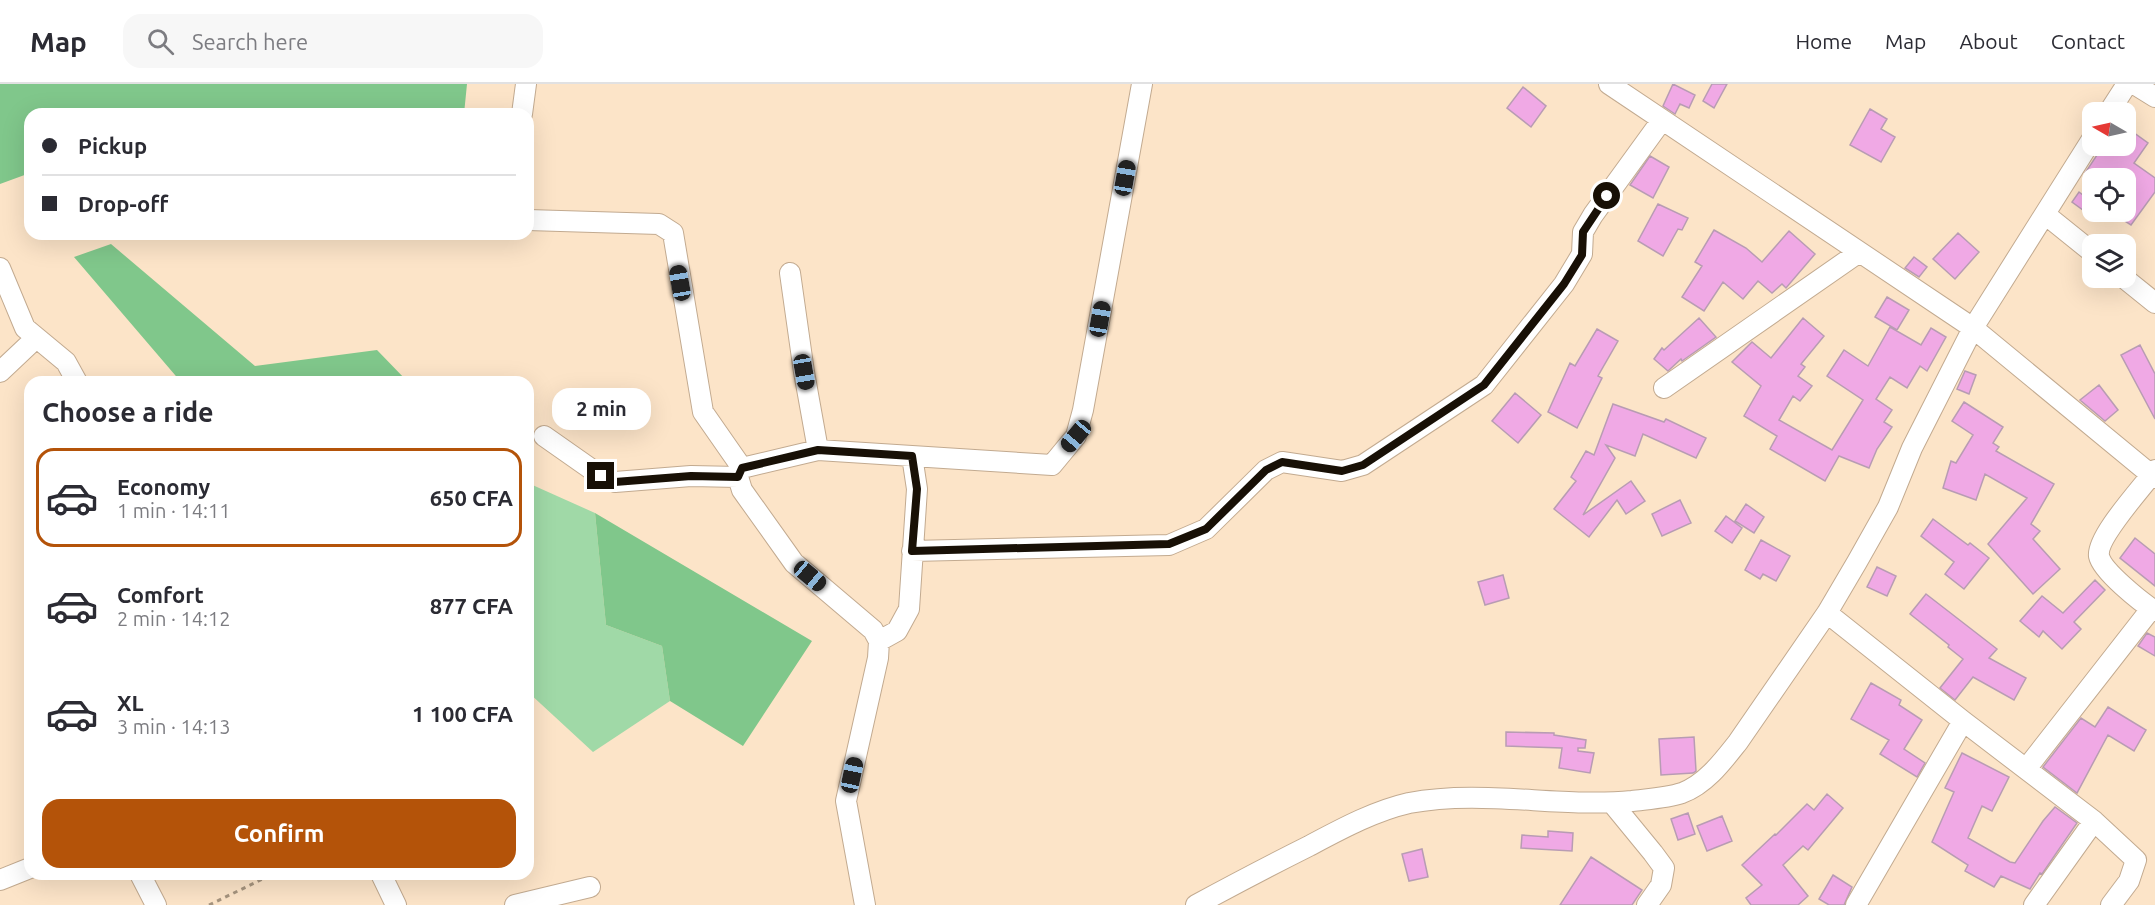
<!DOCTYPE html>
<meta charset="utf-8">
<style>
:root{--surface:#fff;--page:#f7f7f7;--text:#2b2b33;--muted:#7c7c81;--line:#e1e1e2;--accent:#b45309}
body{margin:0;font-family:Ubuntu,sans-serif;background:var(--page);color:var(--text);height:100vh;display:flex;flex-direction:column;font-size:22px;white-space:nowrap}
*{box-sizing:border-box;margin:0}
p{font-size:20px;color:var(--muted)}
.icon{flex:none;width:33px;height:33px;fill:none;stroke:currentColor;stroke-width:2;stroke-linecap:round;stroke-linejoin:round}
.map{position:relative;flex:1;overflow:hidden}
.side{position:absolute;left:24px;top:292px;width:510px;height:504px;display:flex;flex-direction:column;background:var(--surface);border-radius:18px;box-shadow:0 6px 24px #0002}
.side>*{flex:none}
.hud{position:absolute;left:24px;top:24px;width:510px;height:132px;border-radius:18px;box-shadow:0 6px 24px #0002;display:grid;align-content:center;height:132px;padding:0 18px;background:var(--surface)}
.needle{width:39px;rotate:279deg}
.tools{position:absolute;left:2082px;top:18px;display:grid;gap:12px}
.tools a{display:grid;place-items:center;width:54px;height:54px;border-radius:12px;background:var(--surface);box-shadow:0 6px 24px #0002;font-size:30px}
.end{position:absolute;width:27px;height:27px;margin:-14px;border:8px solid #181006;background:#fff;box-shadow:0 0 0 3px #fff}
.from{border-radius:50%}
.bubble{position:absolute;height:42px;border-radius:18px;background:var(--surface);box-shadow:0 6px 24px #0002;font-size:20px;font-weight:700;line-height:42px;text-align:center}
.car{position:absolute;width:18px;height:36px;margin:-18px -9px;border-radius:8px;box-shadow:0 0 4px 2px #0007;background:linear-gradient(#222 24%,#8ab4d8 0 40%,#222 0 76%,#8ab4d8 0 86%,#222 0)}
.hud b{display:flex;align-items:center;gap:21px;height:57px;font-size:22px}
.hud b+b{border-top:2px solid var(--line)}
.hud i{width:15px;height:15px;background:var(--text)}
ul{padding:0;list-style:none}
li{display:flex;align-items:center;gap:18px;height:99px;margin:0 12px 9px;padding:0 6px;border:3px solid transparent;border-radius:18px}
li div{flex:1}
li b{display:block;font-size:22px}
li em{font-style:normal;font-weight:700}
li.active{border-color:var(--accent)}
li>.icon{width:54px;height:54px;stroke-width:1.5}
h2{padding:0 18px;font-size:27px;line-height:72px}
.button{display:flex;gap:12px;margin-top:auto;padding:12px 18px}
.button a{flex:1;height:69px;border-radius:18px;background:var(--accent);color:#fff;font-size:24px;font-weight:700;line-height:69px;text-align:center}
header{display:flex;align-items:center;gap:36px;box-sizing:border-box;height:84px;padding:0 30px;background:var(--surface);border-bottom:2px solid var(--line)}
header strong{font-size:28px}
nav{display:flex;gap:33px;margin-inline-start:auto;font-size:21px}
.search{width:420px;height:54px;background:var(--page);display:flex;align-items:center;gap:15px;box-sizing:border-box;padding:0 21px;border-radius:18px;color:var(--muted);font-size:22px}
.map>svg:first-child{display:block}
.green{fill:#a0d9a7}
.forest{fill:#80c78b}
.building{fill:#f0a9e5;stroke:#b89cb3;stroke-width:1.5}
.lines{fill:none;stroke-linecap:round;stroke-linejoin:round}
.minor-casing{stroke:#c2aa90;stroke-width:22}
.path{stroke:#a6947e;stroke-width:3;stroke-dasharray:4.5 4.5;stroke-linecap:butt}
.minor{stroke:#fff;stroke-width:20}
.route{stroke:#181006;stroke-width:8}
</style>
<header>
<strong>Map</strong>
<div class="search"><svg class="icon" aria-label="search" viewBox="0 0 24 24"><circle cx="10" cy="10" r="6"/><path d="M15 15l6 6"/></svg>Search here</div>
<nav><a>Home</a><a>Map</a><a>About</a><a>Contact</a></nav>
</header>
<div class="map">
<svg width="2155" height="821" viewBox="0 0 2155 821">
<rect width="100%" height="100%" fill="#fce4c8"/>
<path class="green" d="M528 399 595 429 606 541 662 562 670 617 593 668 528 608Z"/>
<path class="forest" d="M0 0H467L464 30H30V89L0 100Z
M111 160 255 282 377 266 408 298H181L74 173Z
M595 429 812 557 743 662 670 617 662 562 606 541Z"/>
<path class="building" d="M1673 0 1695 11 1689 24 1680 20 1675 30 1663 22Z
M1712 0H1727L1714 24 1703 17Z
M1523 3 1546 22 1531 43 1507 24Z
M1870 25 1887 35 1881 45 1895 53 1881 78 1850 61Z
M2126 43 2148 59 2134 79 2155 94V108L2131 141 2117 132 2120 128H2126V94L2092 95 2085 89 2103 62H2126Z
M1650 72 1669 83 1653 114 1630 101Z
M2079 108 2092 118V121L2087 129 2072 118Z
M1658 120 1688 134 1682 146 1678 145 1663 172 1638 157Z
M1714 146 1746 164 1762 178 1789 147 1815 170 1786 204 1782 200 1772 209 1758 197 1743 215 1723 198 1704 227 1682 213 1702 182 1695 178Z
M1958 149 1979 168 1955 195 1933 175Z
M1914 173 1927 183 1919 193 1905 184Z
M1887 213 1909 226 1897 246 1875 233Z
M1699 234 1716 253 1682 277 1681 275 1668 287 1654 275 1662 264 1664 266Z
M1803 234 1824 252 1801 280 1805 283 1798 292 1812 302 1800 317 1793 312 1779 336 1832 366 1863 316 1827 292 1844 266 1868 282 1890 243 1921 261 1931 244 1946 253 1927 287 1920 282 1907 304 1890 293 1876 315 1892 326 1884 338 1892 343 1877 365 1869 384 1839 372 1825 397 1770 365 1777 352 1744 332 1761 302 1732 278 1752 258 1771 274Z
M1597 245 1618 257 1598 292 1602 294 1577 344 1548 328 1570 279 1575 282Z
M2140 261 2155 290V335L2121 271Z
M1965 287 1976 291 1969 310 1957 305Z
M2099 301 2118 326 2105 337 2080 316Z
M1515 309 1541 331 1518 359 1492 337Z
M1964 318 2003 343 1993 359 1999 363 1996 367 2054 400 2031 440 2040 447 2033 455 2060 485 2033 510 1988 460 2027 414 1985 390 1976 416 1943 404 1951 377 1956 379 1973 351 1952 337Z
M1613 320 1664 338 1666 335 1706 354 1696 374 1643 350 1635 372 1606 361 1615 374 1583 431 1631 397 1645 417 1626 430 1617 416 1589 453 1554 425 1576 397 1571 393 1586 367 1594 371Z
M1680 416 1691 439 1662 452 1652 430Z
M1746 420 1764 433 1754 449 1735 437Z
M1726 432 1742 444 1732 459 1715 447Z
M1933 435 1968 461 1970 459 1989 474 1964 505 1945 490 1954 478 1921 452Z
M2135 454 2155 470V502L2120 474Z
M1761 456 1790 472 1776 497 1763 490 1760 495 1745 486Z
M1877 483 1896 492 1887 512 1867 503Z
M1503 491 1509 514 1485 521 1478 498Z
M2095 496 2105 506 2074 538 2081 545 2062 565 2043 547 2039 553 2020 537 2042 512 2063 529Z
M1926 510 1997 565 1989 574 2026 594 2014 616 1973 593 1955 616 1940 604 1963 575 1948 563 1949 561 1910 530Z
M2147 549 2155 553V572L2138 562Z
M1871 599 1901 616 1899 621 1922 636 1904 665 1925 679 1917 693 1880 670 1889 656 1851 635Z
M2108 623 2146 646 2134 667 2108 651 2077 709 2043 683 2081 634 2095 643Z
M1506 648 1554 649V651L1586 656 1585 664H1578V667L1594 669 1590 689 1559 684 1562 664 1506 662Z
M1694 653 1696 687 1693 689 1661 691 1659 655Z
M1962 669 2009 693 1992 727 1982 722 1968 754 2010 778 2015 779 2043 737 2055 723 2077 739 2042 790 2040 789 2030 805 2001 792 1994 803 1965 787 1968 781 1932 758 1954 708 1945 704Z
M1827 710 1843 724 1808 766 1803 762 1783 781 1808 812 1798 821H1751L1746 814 1762 801 1742 781 1775 750 1776 751 1807 720 1814 726Z
M1688 729 1695 750 1678 756 1671 735Z
M1722 732 1732 757 1707 767 1697 742Z
M1548 747 1573 749 1572 767 1521 764 1522 751 1548 753Z
M1422 765 1428 793 1409 797 1402 770Z
M1591 773 1642 806 1632 821H1560Z
M1833 791 1852 803 1844 821H1829L1819 815Z"/>
<g class="lines">
<defs>
<path id="minor" d="M1609 0 1973 244 2155 394
M2134 0 2155 13
M2109 28 2127 0
M522 30 526 0
M2046 131 2092 168
M528 136 659 140 673 149 703 328 742 384
M0 184 25 244 66 278 77 298
M790 189 804 288 818 366
M2124 194 2155 219
M0 288 36 254
M1664 304 1858 169
M544 352 601 392 615 398 691 392 738 393
M2155 386C2143 403 2096 453 2099 472 2102 487 2141 518 2155 527
M912 467 1169 461 1206 445 1266 386 1282 378 1342 387 1363 381 1484 301 1564 200 1582 170 1583 148 1593 131 1662 36
M1827 529 1963 637 2094 737 2136 776 2129 797 2111 821
M879 557 897 547 909 525 917 405 912 372
M2026 685 2151 525
M1612 719 1653 769 1664 784 1661 801 1647 821
M140 790 156 821
M381 790 396 821
M0 796 30 784
M515 821 590 803
M865 821 846 717 878 574 879 557 873 546 794 479 742 406 738 393 742 384 818 366 1052 381 1076 352 1083 326 1142 0
M1196 821C1233 801 1271 781 1309 762 1341 745 1374 727 1409 719 1483 705 1558 724 1632 717 1648 715 1667 714 1682 709 1706 700 1723 677 1738 658L1827 529 1857 478 1888 423 1912 364 1973 244 2092 55
M1856 821 1963 637
M2034 821 2094 737"/>
</defs>
<use href="#minor" class="minor-casing"/>
<path class="path" d="M209 821 273 790"/>
<use href="#minor" class="minor"/>
</g>
<g class="lines">
<path class="route" d="M601 392 615 398 691 392 738 393 742 384 818 366 912 372 917 405 912 467 1169 460 1206 445 1266 386 1282 378 1342 387 1363 381 1484 301 1564 200 1582 171 1583 148 1607 112"/>
</g>
</svg>
<div class="tools">
<a><svg class="needle" viewBox="-14 -14 28 28"><path d="M0-13l5 13h-10z" fill="#e53935"/><path d="M0 13l5-13h-10z" fill="#7c7c81"/></svg></a>
<a><svg class="icon" aria-label="locate" viewBox="0 0 24 24"><circle cx="12" cy="12" r="6"/><path d="M12 2v4M12 18v4M2 12h4M18 12h4"/></svg></a>
<a><svg class="icon" aria-label="layers" viewBox="0 0 24 24"><path d="M12 4l9 5-9 5-9-5zM3 14l9 5 9-5"/></svg></a>
</div>
<i class="end from" style="left:1607px;top:112px"></i>
<i class="end" style="left:601px;top:392px"></i>
<div class="bubble" style="left:552px;top:304px;width:99px">2 min</div>
<i class="car" style="left:1125px;top:94px;rotate:10deg"></i>
<i class="car" style="left:680px;top:199px;rotate:350deg"></i>
<i class="car" style="left:1100px;top:235px;rotate:10deg"></i>
<i class="car" style="left:804px;top:288px;rotate:170deg"></i>
<i class="car" style="left:1076px;top:352px;rotate:220deg"></i>
<i class="car" style="left:810px;top:492px;rotate:130deg"></i>
<i class="car" style="left:852px;top:691px;rotate:12deg"></i>
<div class="hud">
<b><i class="from"></i>Pickup</b>
<b><i></i>Drop-off</b>
</div>
<section class="side">
<h2>Choose a ride</h2>
<ul>
<li class="active"><svg class="icon" aria-label="car" viewBox="0 0 24 24"><path d="M5 17H2v-5l4-1 3-4h7l3 4 3 1v5h-3M9 17h6M6 11h13"/><circle cx="7" cy="17" r="2"/><circle cx="17" cy="17" r="2"/></svg><div><b>Economy</b><p>1 min · 14:11</p></div><em>650 CFA</em></li>
<li><svg class="icon" aria-label="car" viewBox="0 0 24 24"><path d="M5 17H2v-5l4-1 3-4h7l3 4 3 1v5h-3M9 17h6M6 11h13"/><circle cx="7" cy="17" r="2"/><circle cx="17" cy="17" r="2"/></svg><div><b>Comfort</b><p>2 min · 14:12</p></div><em>877 CFA</em></li>
<li><svg class="icon" aria-label="car" viewBox="0 0 24 24"><path d="M5 17H2v-5l4-1 3-4h7l3 4 3 1v5h-3M9 17h6M6 11h13"/><circle cx="7" cy="17" r="2"/><circle cx="17" cy="17" r="2"/></svg><div><b>XL</b><p>3 min · 14:13</p></div><em>1 100 CFA</em></li>
</ul>
<div class="button"><a>Confirm</a></div>
</section>
</div>
